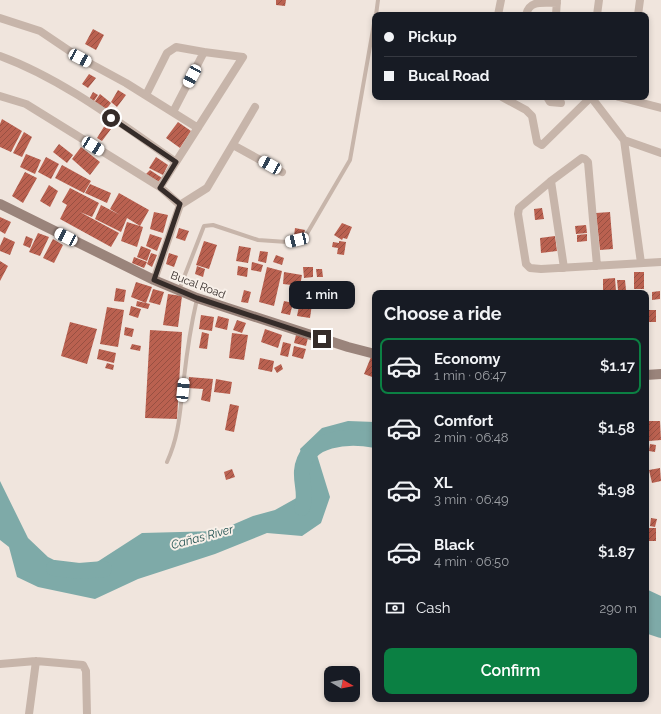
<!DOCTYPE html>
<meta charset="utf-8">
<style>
:root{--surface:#171b24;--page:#242831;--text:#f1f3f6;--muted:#9ea1a6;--line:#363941;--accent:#0b8043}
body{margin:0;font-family:Raleway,sans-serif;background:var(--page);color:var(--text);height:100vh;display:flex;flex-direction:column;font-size:15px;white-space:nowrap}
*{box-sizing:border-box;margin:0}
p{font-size:13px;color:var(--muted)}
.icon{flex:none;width:22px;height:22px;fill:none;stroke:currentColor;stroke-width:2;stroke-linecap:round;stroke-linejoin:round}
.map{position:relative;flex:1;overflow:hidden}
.sheet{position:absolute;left:372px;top:290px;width:277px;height:412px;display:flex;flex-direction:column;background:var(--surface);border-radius:8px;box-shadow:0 2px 6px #0003}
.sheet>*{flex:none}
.top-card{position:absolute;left:372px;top:12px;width:277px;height:88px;border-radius:8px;box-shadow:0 2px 6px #0003;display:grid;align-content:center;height:88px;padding:0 12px;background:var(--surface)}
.needle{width:26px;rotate:100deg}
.fabs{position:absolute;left:324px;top:666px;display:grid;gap:8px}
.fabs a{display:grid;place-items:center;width:36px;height:36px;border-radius:8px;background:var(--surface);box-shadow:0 2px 6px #0003;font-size:20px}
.end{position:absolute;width:18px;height:18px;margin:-9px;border:5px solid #352c29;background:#fff;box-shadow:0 0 0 2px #fff}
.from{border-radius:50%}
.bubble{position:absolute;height:28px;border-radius:8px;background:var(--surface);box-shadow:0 2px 6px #0003;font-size:13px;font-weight:600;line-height:28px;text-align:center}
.car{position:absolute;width:12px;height:24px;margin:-12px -6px;border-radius:5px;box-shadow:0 0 3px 1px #0007;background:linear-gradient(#fff 24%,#345 0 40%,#fff 0 76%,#345 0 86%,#fff 0)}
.top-card b{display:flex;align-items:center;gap:14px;height:38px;font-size:15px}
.top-card b+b{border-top:1px solid var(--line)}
.top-card i{width:10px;height:10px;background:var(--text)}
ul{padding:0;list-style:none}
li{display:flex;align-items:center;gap:12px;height:56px;margin:0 8px 6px;padding:0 4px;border:2px solid transparent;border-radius:8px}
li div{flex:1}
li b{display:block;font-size:15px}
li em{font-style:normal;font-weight:600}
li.on{border-color:var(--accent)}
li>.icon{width:36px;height:36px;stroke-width:1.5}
h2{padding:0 12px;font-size:18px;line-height:48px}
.pay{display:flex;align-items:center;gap:10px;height:44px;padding:0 12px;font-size:15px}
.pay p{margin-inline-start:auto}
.button{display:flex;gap:8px;margin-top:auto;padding:8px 12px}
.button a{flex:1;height:46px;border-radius:8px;background:var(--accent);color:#fff;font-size:16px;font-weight:600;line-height:46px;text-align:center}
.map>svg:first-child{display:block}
.water{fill:#7eaaa8}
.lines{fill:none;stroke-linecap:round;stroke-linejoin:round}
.river{stroke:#7eaaa8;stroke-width:16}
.building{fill:url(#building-hatch)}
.lane{stroke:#c7b5aa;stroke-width:4}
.street{stroke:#c7b5aa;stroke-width:8}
.secondary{stroke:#9a847b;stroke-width:10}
.route{stroke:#352c29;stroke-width:5}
.labels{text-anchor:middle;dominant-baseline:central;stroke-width:4;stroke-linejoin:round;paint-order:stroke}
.street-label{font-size:11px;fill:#352c29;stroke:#f8f0e9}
.water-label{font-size:12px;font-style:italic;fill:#225251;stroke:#f8f0e9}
</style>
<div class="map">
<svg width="661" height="714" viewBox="0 0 661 714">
<defs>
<pattern id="building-hatch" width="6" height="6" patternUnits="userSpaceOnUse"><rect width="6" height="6" fill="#ba6150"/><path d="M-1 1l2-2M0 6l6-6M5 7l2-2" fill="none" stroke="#985042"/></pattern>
</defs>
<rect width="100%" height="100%" fill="#f0e5dd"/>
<path class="water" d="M348 421 375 422V436L363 433 328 447 317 455 330 497 321 523 302 536 267 533 215 554 138 579 95 599 38 587 17 577 9 547 0 540V481L28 538 48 557 80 573 142 533 218 531 253 516 275 510 300 496 306 475 300 449 322 428Z
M646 589 661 596V628L646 623Z"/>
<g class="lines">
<path class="river" d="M302 508C307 495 301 484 302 471 305 437 349 435 375 440
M54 568 79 571 104 569
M646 625 661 630"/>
</g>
<path class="building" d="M276 0H286L285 6 276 5Z
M93 29 104 35 96 50 85 44Z
M89 74 96 78 88 88 82 84Z
M118 90 126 95 117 107 111 102Z
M93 92 98 95 92 104 88 101Z
M100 94 111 103 105 111 93 104Z
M2 119 22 131 11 152 0 147V124Z
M178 122 191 131 180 148 166 138Z
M105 125 111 129 102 141 97 138Z
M24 132 32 137 22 157 13 153Z
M59 144 73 155 67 163 53 152Z
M81 147 100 162 90 175 72 159Z
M26 154 41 160 35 174 20 167Z
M46 157 59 164 51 179 38 172Z
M156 157 168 165 163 175 149 168Z
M62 165 91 181 84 193 55 178Z
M150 170 162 178 158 182 146 174Z
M25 172 37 178 23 203 12 196Z
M90 184 111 193 107 203 85 193Z
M49 185 58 191 50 207 40 201Z
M70 188 99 203 92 217 80 212 119 233 111 247 60 219 67 205 62 202Z
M119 193 149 210 140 226 127 218 121 232 95 219 101 205 120 215 110 209Z
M542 208 544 219 535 220 534 209Z
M154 212 168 215 163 233 150 229Z
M610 212 613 249 600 250 596 213Z
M0 217 11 222 5 234 0 231Z
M127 222 143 227 137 247 121 241Z
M342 223 352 227 347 239 343 238 342 240 334 235Z
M586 225 587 233 576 234 575 226Z
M179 228 189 231 185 241 176 238Z
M295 228 305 230 303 238 294 236Z
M38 233 49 237 40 256 29 252Z
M150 234 162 238 157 251 146 246Z
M587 234V241L577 242V235Z
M26 236 33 239 30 248 23 245Z
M555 236 557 251 541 253 540 238Z
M4 237 15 242 10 255 0 251V246Z
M53 239 63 245 54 263 43 258Z
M204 241 217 245 209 269 196 265Z
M339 241 346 242 344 255 337 254 338 248 332 247 333 242 339 243Z
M141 246 151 250 147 261 137 257Z
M239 246 251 248 248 263 236 261Z
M260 251 268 252 266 263 258 261Z
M151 253 157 255 152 267 147 264Z
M169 253 178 256 174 267 166 264Z
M276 255 284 258 282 265 273 262Z
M134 257 147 262 144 268 132 263Z
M0 261 8 266 0 281Z
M252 262 263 265 261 272 251 270Z
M197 266 205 269 203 277 195 274Z
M238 266 248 268 247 277 237 275Z
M267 267 282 271 274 306 259 302Z
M303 267H313V277L304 278Z
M316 269H322L323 277H317Z
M284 272 302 275 300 286 283 284Z
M634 272H644V289H634Z
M615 278 616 291H603V279Z
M617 280H625L626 290H618Z
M136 282 152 287 146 303 131 297Z
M116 288 126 290 124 302 114 301Z
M153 289 164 292 160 305 149 302Z
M244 290 251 292 248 303 241 302Z
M660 291V299L652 300V292Z
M168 294 182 296 178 327 163 325Z
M137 301 150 304 148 309 136 306Z
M284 301 293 303 290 315 281 313Z
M300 301 312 304 310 318 297 316Z
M131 306 141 309 138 318 129 315Z
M107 307 124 310 118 347 100 344Z
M646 310H656V322H646Z
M201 315 214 317 212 331 199 329Z
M218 316 229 319 227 330 215 327Z
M237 320 246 323 242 333 233 330Z
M70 322 97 329 87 364 61 356Z
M125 327 134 329 132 337 124 335Z
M265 329 282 335 278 348 261 342Z
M150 330 182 332 177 419 145 418Z
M202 332 209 334 207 349 199 348Z
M232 333 248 335 244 360 229 358Z
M296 335 308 338 306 346 294 343Z
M283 342 291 344 288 357 280 355Z
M132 344 141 346 140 351 130 349Z
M294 346 306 349 303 359 292 356Z
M99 349 116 353 114 363 97 359Z
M371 357 375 359V378L364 374Z
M260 358 274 361 272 372 258 369Z
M107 363 114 365 113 370 105 368Z
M281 364 283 369 277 373 274 368Z
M189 377 213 379 210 402 201 400 203 389 188 388Z
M216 379 232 382 230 394 214 392Z
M230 404 239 406 234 432 225 430Z
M648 421H660L661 440 649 441Z
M650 444 656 445 655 452 649 451Z
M660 468 661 481 652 483 649 470Z
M232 469 235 477 226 480 224 472Z
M651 518 657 519 655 527 650 526Z
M646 528H656V541H646Z"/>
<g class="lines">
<path class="lane" d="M376 15 378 0
M179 290 204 226 213 225 258 240 287 242 303 239 305 237 350 160 375 18
M167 462C180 434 180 408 184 378 187 351 191 325 197 299"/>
<path class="street" d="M498 15 501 0
M526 15C529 0 542 3 557 3
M556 15 557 0
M597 15 599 0
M638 15 640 0
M0 18 40 31 80 58 126 83 198 128
M0 56C63 79 121 124 176 162
M146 95 167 53 176 47 204 52 173 112
M0 96 26 104 160 187
M502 97 526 110 532 116 537 142 542 145 591 97
M547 97 550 102 561 103
M591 97 624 140 661 153
M619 97 661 108
M624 140 641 263
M233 145 282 172
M551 181 564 268
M180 205 160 187 243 57 204 52
M597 266 588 162 585 159 582 158 551 181 519 208 518 214 526 264 530 268 541 269 661 262
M154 280 180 205 207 188 255 107
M0 664 36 661 83 665 86 671 87 714
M29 714 36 661"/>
<path class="secondary" d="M0 204 154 280 197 298 348 347 375 354
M646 375 661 374"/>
</g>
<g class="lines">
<path class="route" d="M111 118 176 162 160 188 180 204 154 280 197 298 322 339"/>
</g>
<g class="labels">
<g class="street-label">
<text transform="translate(198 285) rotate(21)">Bucal Road</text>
</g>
<g class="water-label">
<text transform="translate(202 537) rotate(-15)">Cañas River</text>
</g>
</g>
</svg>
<div class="fabs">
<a><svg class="needle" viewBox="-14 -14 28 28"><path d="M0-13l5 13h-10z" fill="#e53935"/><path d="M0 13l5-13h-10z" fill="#9ea1a6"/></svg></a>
</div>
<i class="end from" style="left:111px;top:118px"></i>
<i class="end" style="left:322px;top:339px"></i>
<div class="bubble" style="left:289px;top:281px;width:66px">1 min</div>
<i class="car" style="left:80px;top:58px;rotate:118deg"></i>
<i class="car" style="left:192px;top:76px;rotate:208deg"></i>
<i class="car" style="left:93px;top:146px;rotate:122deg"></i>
<i class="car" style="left:270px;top:165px;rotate:299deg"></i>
<i class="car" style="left:66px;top:237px;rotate:297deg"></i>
<i class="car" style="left:297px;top:240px;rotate:257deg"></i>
<i class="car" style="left:183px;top:390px;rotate:6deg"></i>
<div class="top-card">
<b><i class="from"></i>Pickup</b>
<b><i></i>Bucal Road</b>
</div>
<section class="sheet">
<h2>Choose a ride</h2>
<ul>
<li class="on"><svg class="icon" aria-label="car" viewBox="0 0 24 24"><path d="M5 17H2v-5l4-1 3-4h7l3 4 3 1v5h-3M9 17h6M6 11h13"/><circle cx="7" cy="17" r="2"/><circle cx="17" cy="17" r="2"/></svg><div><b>Economy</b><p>1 min · 06:47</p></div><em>$1.17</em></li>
<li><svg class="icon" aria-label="car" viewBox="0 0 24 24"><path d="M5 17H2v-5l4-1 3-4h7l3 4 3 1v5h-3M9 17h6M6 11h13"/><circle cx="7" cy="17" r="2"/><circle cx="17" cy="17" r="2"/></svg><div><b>Comfort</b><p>2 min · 06:48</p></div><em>$1.58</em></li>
<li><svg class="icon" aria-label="car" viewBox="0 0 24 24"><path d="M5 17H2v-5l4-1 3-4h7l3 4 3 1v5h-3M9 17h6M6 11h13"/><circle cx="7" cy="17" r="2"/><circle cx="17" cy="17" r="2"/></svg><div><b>XL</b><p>3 min · 06:49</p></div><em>$1.98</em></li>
<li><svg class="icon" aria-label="car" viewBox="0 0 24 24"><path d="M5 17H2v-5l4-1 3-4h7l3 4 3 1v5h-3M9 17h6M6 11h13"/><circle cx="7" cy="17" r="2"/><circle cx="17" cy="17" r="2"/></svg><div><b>Black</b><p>4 min · 06:50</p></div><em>$1.87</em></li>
</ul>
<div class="pay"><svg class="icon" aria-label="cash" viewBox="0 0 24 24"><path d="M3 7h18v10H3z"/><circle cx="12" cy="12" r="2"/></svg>Cash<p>290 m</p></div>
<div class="button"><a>Confirm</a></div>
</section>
</div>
